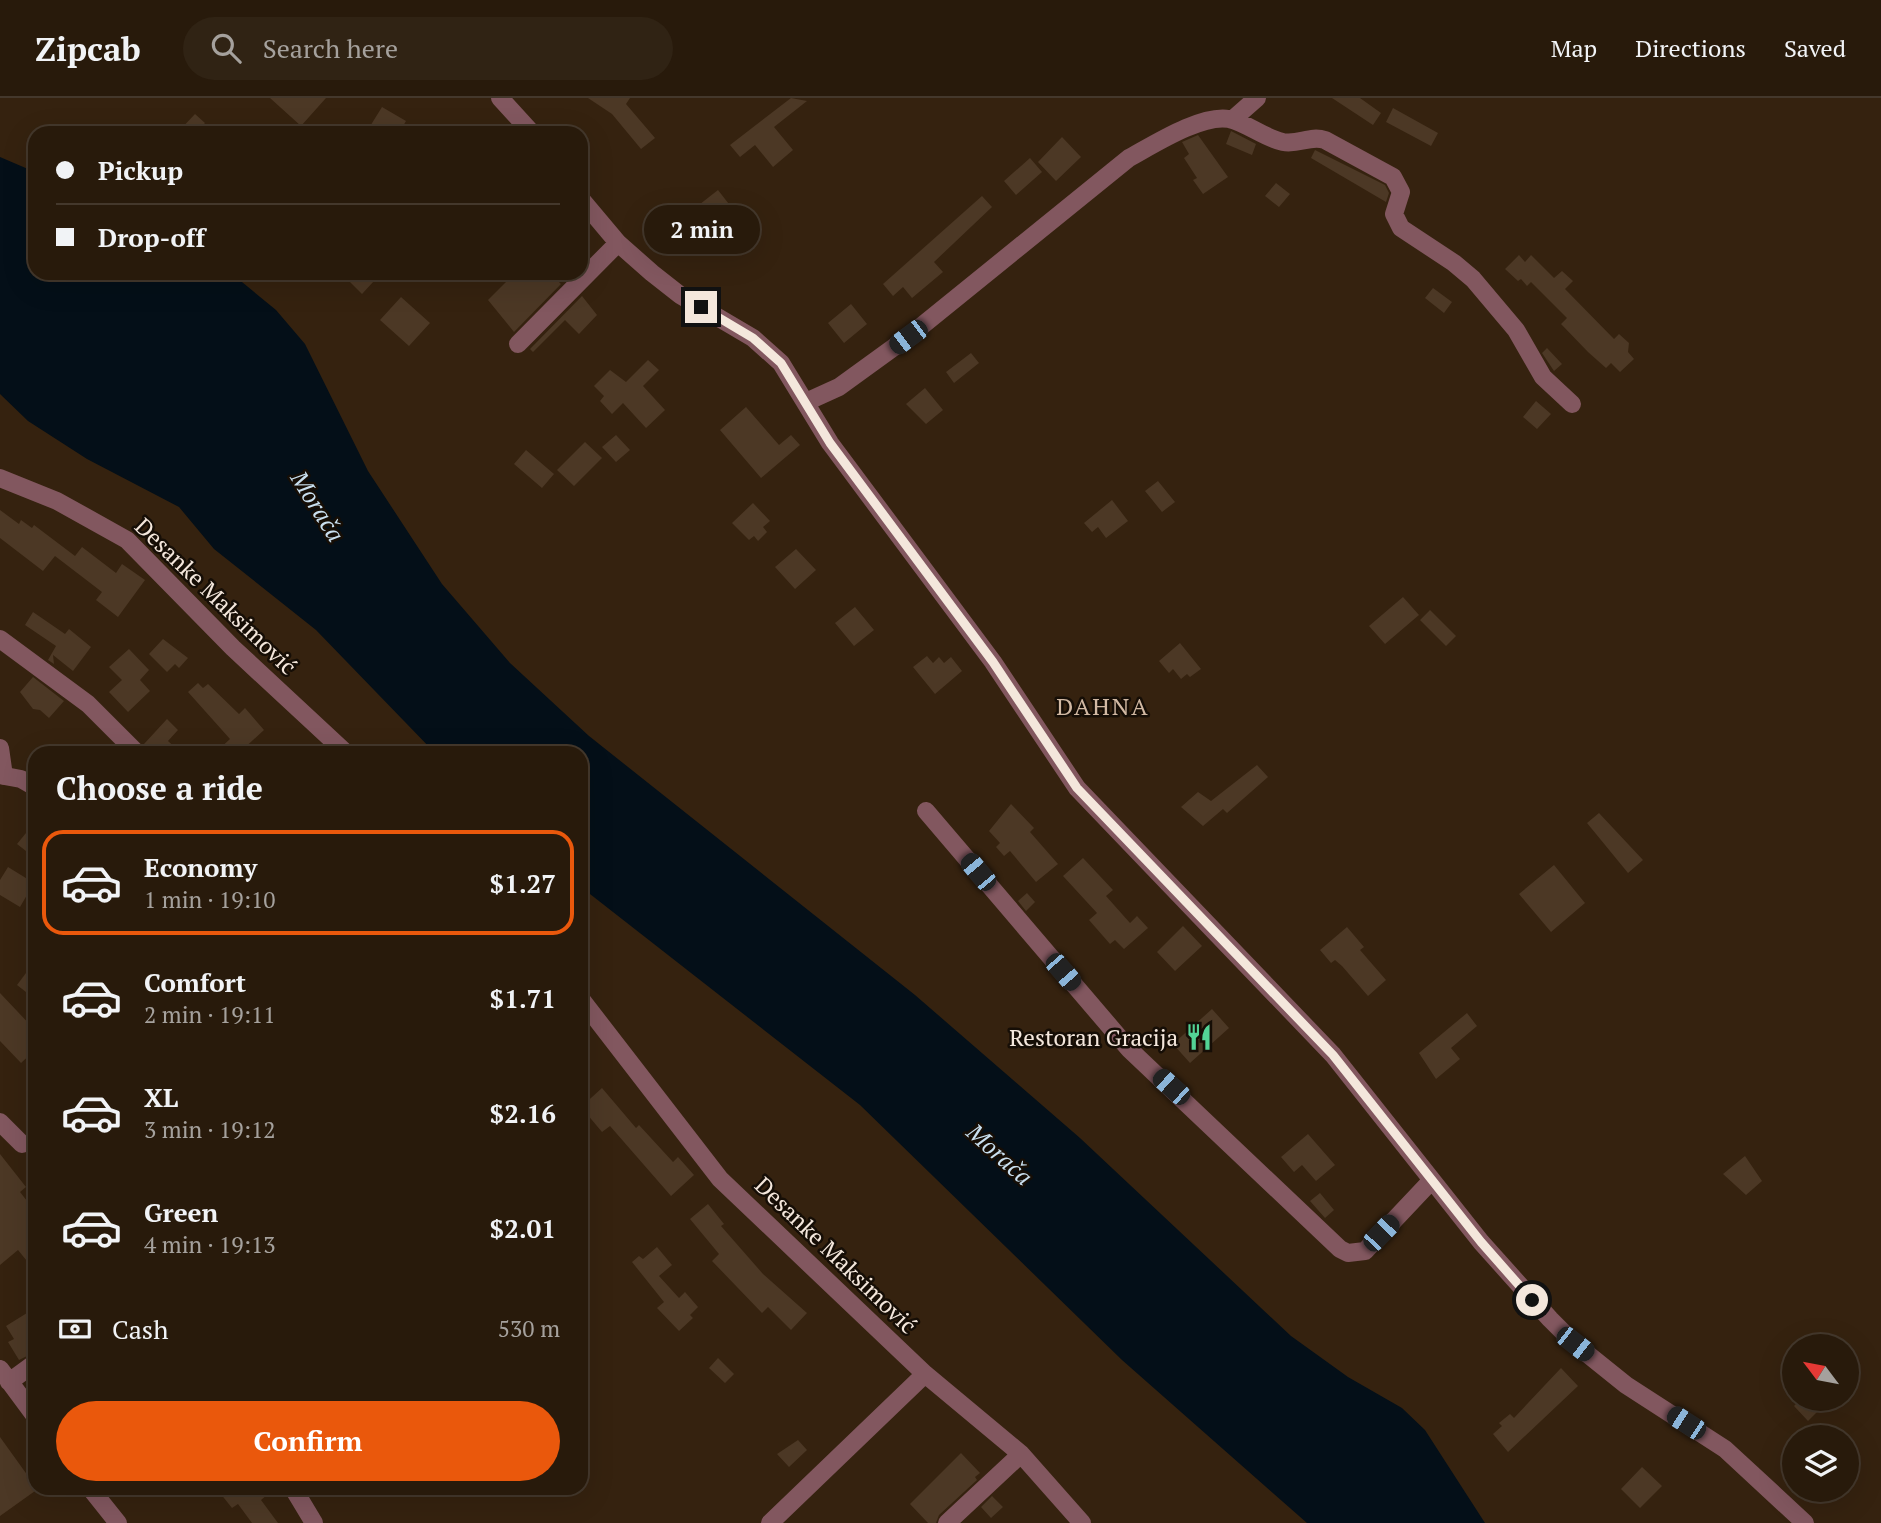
<!DOCTYPE html>
<meta charset="utf-8">
<style>
:root{--surface:#281a0b;--page:#302314;--text:#f1f3f6;--muted:#a5a19d;--line:#44382c;--accent:#ea580c}
body{margin:0;font-family:"PT Serif",serif;background:var(--page);color:var(--text);height:100vh;display:flex;flex-direction:column;font-size:26px;white-space:nowrap}
*{box-sizing:border-box;margin:0}
p{font-size:23px;color:var(--muted)}
.icon{flex:none;width:38px;height:38px;fill:none;stroke:currentColor;stroke-width:2;stroke-linecap:round;stroke-linejoin:round}
.map{position:relative;flex:1;overflow:hidden}
.drawer{position:absolute;left:28px;top:648px;width:560px;height:749px;display:flex;flex-direction:column;background:var(--surface);border-radius:21px;box-shadow:0 7px 28px #0002,0 0 0 2px var(--line)}
.drawer>*{flex:none}
.hud{position:absolute;left:28px;top:28px;width:560px;height:154px;border-radius:21px;box-shadow:0 7px 28px #0002,0 0 0 2px var(--line);display:grid;align-content:center;height:154px;padding:0 28px;background:var(--surface)}
.needle{width:46px;rotate:302deg}
.buttons{position:absolute;left:1782px;top:1236px;display:grid;gap:14px}
.buttons a{display:grid;place-items:center;width:77px;height:77px;border-radius:50%;background:var(--surface);box-shadow:0 7px 28px #0002,0 0 0 2px var(--line);font-size:35px}
.end{position:absolute;width:32px;height:32px;margin:-16px;border:9px solid #f4e7dc;background:#111;box-shadow:0 0 0 4px #111}
.from{border-radius:50%}
.bubble{position:absolute;height:49px;border-radius:24px;background:var(--surface);box-shadow:0 7px 28px #0002,0 0 0 2px var(--line);font-size:23px;font-weight:700;line-height:49px;text-align:center}
.car{position:absolute;width:21px;height:42px;margin:-21px -10px;border-radius:9px;box-shadow:0 0 5px 2px #0007;background:linear-gradient(#222 24%,#8ab4d8 0 40%,#222 0 76%,#8ab4d8 0 86%,#222 0)}
.hud b{display:flex;align-items:center;gap:24px;height:66px;font-size:26px}
.hud b+b{border-top:2px solid var(--line)}
.hud i{width:18px;height:18px;background:var(--text)}
ul{padding:0;list-style:none}
li{display:flex;align-items:center;gap:21px;height:105px;margin:0 14px 10px;padding:0 14px;border:4px solid transparent;border-radius:21px}
li div{flex:1}
li b{display:block;font-size:26px}
li em{font-style:normal;font-weight:700}
li.on{border-color:var(--accent)}
li>.icon{width:63px;height:63px;stroke-width:1.5}
h2{padding:0 28px;font-size:32px;line-height:84px}
.pay{display:flex;align-items:center;gap:18px;height:77px;padding:0 28px;font-size:26px}
.pay p{margin-inline-start:auto}
.primary-button{display:flex;gap:14px;margin-top:auto;padding:14px 28px}
.primary-button a{flex:1;height:80px;border-radius:42px;background:var(--accent);color:#fff;font-size:28px;font-weight:700;line-height:80px;text-align:center}
header{display:flex;align-items:center;gap:42px;box-sizing:border-box;height:98px;padding:0 35px;background:var(--surface);border-bottom:2px solid var(--line)}
header strong{font-size:33px}
nav{display:flex;gap:38px;margin-inline-start:auto;font-size:24px}
.search{width:490px;height:63px;background:var(--page);display:flex;align-items:center;gap:18px;box-sizing:border-box;padding:0 24px;border-radius:38px;color:var(--muted);font-size:26px}
.map>svg:first-child{display:block}
.water{fill:#040f18}
.building{fill:#4c3825}
.lines{fill:none;stroke-linecap:round;stroke-linejoin:round}
.minor{stroke:#82575f;stroke-width:18}
.route{stroke:#f4e7dc;stroke-width:9}
.labels{text-anchor:middle;dominant-baseline:central;stroke-width:5;stroke-linejoin:round;paint-order:stroke}
.street-label{font-size:23px;fill:#f4e7dc;stroke:#160e06}
.poi-label{font-size:23px;fill:#f4e7dc;stroke:#160e06;text-anchor:end}
.water-label{font-size:24px;font-style:italic;fill:#c9dfef;stroke:#160e06}
.neighbourhood-label{font-size:24px;letter-spacing:2px;fill:#d2b9a3;stroke:#160e06}
</style>
<header>
<strong>Zipcab</strong>
<div class="search"><svg class="icon" aria-label="search" viewBox="0 0 24 24"><circle cx="10" cy="10" r="6"/><path d="M15 15l6 6"/></svg>Search here</div>
<nav><a>Map</a><a>Directions</a><a>Saved</a></nav>
</header>
<div class="map">
<svg width="1881" height="1425" viewBox="0 0 1881 1425">
<rect width="100%" height="100%" fill="#35220f"/>
<path class="water" d="M0 59 35 74V175H231L276 212 305 246 368 373 442 486 510 565 589 638 915 897 1080 1040 1291 1238 1348 1279 1402 1310 1425 1332 1485 1425H1307L1122 1262 860 1007 581 789V654H434L316 532 214 451 179 409 87 361 28 323 0 296Z"/>
<path class="building" d="M270 0H326L301 28Z
M588 0H630L626 6 655 40 641 51 612 16Z
M791 0 807 3 774 29 793 52 773 69 755 47 740 59 730 47Z
M1332 0H1360L1381 15 1373 27Z
M382 9 406 23 399 35H377L369 30Z
M1393 10 1438 35 1431 48 1386 24Z
M195 16 205 25 196 35H177Z
M1231 33 1256 46 1252 57 1226 46Z
M1198 37 1228 79 1203 96 1193 82 1197 80 1184 60 1189 56 1182 44Z
M1062 39 1081 59 1056 83 1038 64Z
M1315 52 1385 87 1389 95 1386 104 1311 60Z
M1030 60 1042 74 1016 97 1004 83Z
M1276 85 1290 96 1279 109 1265 98Z
M718 92 739 119 716 137 695 110Z
M982 98 992 109 934 164 943 174 912 200 903 189 893 198 883 186Z
M1519 157 1525 164 1531 157 1554 180 1562 173 1573 183 1565 191 1614 241 1619 236 1629 245 1628 254 1634 261 1620 274 1611 265 1606 270 1588 254 1561 226 1567 220 1531 184 1527 188 1521 181 1518 183 1505 171Z
M341 175H366L374 183 362 196Z
M515 175H550L561 186 514 234 488 202Z
M1433 190 1452 204 1444 215 1425 200Z
M582 198 597 217 579 236 565 222 533 254 530 251Z
M401 199 430 225 409 248 380 222Z
M851 206 867 226 844 245 828 225Z
M1547 250 1562 266 1554 273 1542 255Z
M971 255 979 265 954 285 946 274Z
M648 262 659 272 643 288 665 312 646 330 623 305 612 316 600 303 604 298 594 288 610 272 626 284Z
M925 290 943 312 926 326 906 306Z
M1536 303 1551 316 1537 331 1523 319Z
M746 309 779 347 791 337 800 347 761 380 720 332Z
M616 337 630 352 616 364 602 349Z
M585 344 602 360 574 388 557 372Z
M526 352 554 376 542 390 514 366Z
M1158 383 1175 404 1162 414 1145 393Z
M1112 402 1128 423 1106 440 1098 429 1092 434 1084 425Z
M753 405 770 423 763 429 767 434 758 443 754 438 749 442 732 425Z
M0 412 19 426 21 422 32 430 34 427 75 458 82 449 116 475 122 466 145 482 118 519 96 502 102 494 55 458 43 473 0 440Z
M796 451 816 472 795 491 775 469Z
M1403 499 1419 517 1385 546 1369 528Z
M855 509 874 532 854 548 835 525Z
M1430 512 1456 538 1446 548 1420 522Z
M33 514 65 536 69 531 91 549 73 573 53 557 54 566 48 562 56 548 25 527Z
M163 541 188 560 179 570 175 566 167 574 149 556Z
M1180 545 1201 571 1190 579 1187 576 1181 581 1173 571 1169 575 1159 563Z
M129 551 149 572 140 582 150 593 128 614 109 594 122 582 109 569Z
M927 558 933 565 939 559 944 565 951 559 962 573 935 596 913 569Z
M33 579 64 603 49 620 40 612 33 611 20 594Z
M198 585 203 590 208 586 239 616 245 610 264 632 240 654H216L230 641 188 594Z
M167 621 178 632 168 643 180 654H151L144 646Z
M1257 667 1268 679 1227 715 1223 711 1203 728 1181 709 1198 694 1211 703Z
M1011 706 1034 730 1030 734 1058 766 1036 784 1010 753 1004 758 996 749 1000 745 989 733Z
M1599 715 1643 762 1628 775 1587 725Z
M35 724V760L17 746Z
M1083 760 1113 792 1106 798 1130 825 1137 818 1148 830 1124 851 1115 842 1110 846 1089 822 1097 815 1063 778Z
M1554 767 1585 805 1551 834 1519 796Z
M8 769 34 785 20 809 0 797V782Z
M1027 795 1035 804 1026 813 1018 803Z
M1183 828 1202 848 1175 873 1157 854Z
M1347 829 1364 849 1360 852 1386 882 1368 898 1342 868 1335 862 1331 865 1320 852Z
M35 863V901L17 887Z
M0 895 35 932V952L21 965 0 943Z
M1212 911 1229 930 1190 965 1173 946Z
M1467 915 1477 928 1451 950 1460 961 1436 981 1419 955Z
M602 990 636 1030 639 1027 673 1064 678 1059 694 1077 671 1098 610 1028 602 1034 581 1009Z
M1308 1036 1335 1067 1316 1083 1302 1067 1294 1074 1281 1059Z
M0 1056 26 1089 20 1094 35 1113V1173L18 1152 0 1167Z
M1745 1058 1762 1083 1746 1097 1723 1076Z
M1320 1095 1334 1112 1325 1120 1310 1103Z
M708 1106 724 1126 721 1128 763 1176 807 1215 791 1232 768 1209 762 1215 712 1163 719 1156 690 1121Z
M657 1149 672 1167 659 1178 679 1200 685 1194 698 1209 690 1217 693 1220 679 1233 657 1210 664 1204 632 1164 639 1158 643 1161Z
M35 1210V1254L19 1262 8 1244 14 1241 6 1228Z
M718 1260 734 1276 725 1285 709 1270Z
M1561 1270 1578 1288 1508 1354 1493 1336 1502 1328 1499 1325 1510 1316 1514 1320Z
M1802 1300H1831L1808 1323 1794 1308Z
M0 1339 28 1378 35 1373V1393L0 1418Z
M798 1342 807 1352 789 1369 777 1356Z
M961 1355 980 1375 975 1379 977 1382 939 1417 936 1425H928L910 1406Z
M1642 1369 1662 1388 1640 1410 1621 1391Z
M216 1390H261L267 1397 261 1402 278 1425H252L238 1406 232 1410Z
M992 1398 1003 1409 991 1420 981 1409Z"/>
<g class="lines">
<path class="minor" d="M500 0 532 35
M1232 22 1257 0
M581 101 618 145 652 175 680 197 753 240 781 265 830 345 993 564 1077 690 1333 957 1481 1144 1550 1221 1575 1246 1626 1287 1725 1351 1805 1425
M518 246 618 145
M806 304 839 289 908 239 1129 60C1153 47 1201 16 1229 21 1247 25 1264 40 1283 44 1299 47 1310 37 1325 42L1393 79 1401 94 1394 116 1401 130 1454 165 1473 181 1516 232 1543 279 1572 306
M0 380 57 403 127 442 233 550 345 654
M0 541 88 606 136 654
M0 650 4 678
M0 677 21 681 35 689
M926 713 1129 951 1340 1151 1348 1155 1365 1153 1432 1082
M581 901 720 1081 925 1276 1021 1356 1082 1425
M0 1024 22 1046
M0 1271 35 1318
M9 1284 35 1265
M90 1390 118 1425
M293 1390 314 1425
M770 1425 925 1276
M947 1425 1021 1356"/>
</g>
<g class="lines">
<path class="route" d="M701 209 753 240 781 265 830 345 993 564 1077 690 1333 957 1481 1144 1532 1202"/>
</g>
<defs>
<symbol id="restaurant-bare" viewBox="-9 -9 18 18"><path d="M-5-6h1v4h1v-4h1v4h1v-4h1v5L-1.5 .5V6h-2V.5L-5-1ZM5-6V6H3V1.5H1.5Q1.5-4 5-6Z" fill="#53d396" stroke="#160e06" stroke-width="2.5" paint-order="stroke"/></symbol>
</defs>
<g fill-rule="evenodd">
<use href="#restaurant-bare" x="1180" y="920" width="38" height="38"/>
</g>
<g class="labels">
<g class="street-label">
<text transform="translate(216 498) rotate(44)">Desanke Maksimović</text>
<text transform="translate(836 1157) rotate(44)">Desanke Maksimović</text>
</g>
<g class="poi-label">
<text x="1178" y="939">Restoran Gracija</text>
</g>
<g class="water-label">
<text transform="translate(318 408) rotate(58)">Morača</text>
<text transform="translate(1000 1056) rotate(42)">Morača</text>
</g>
<g class="neighbourhood-label">
<text x="1103" y="608">DAHNA</text>
</g>
</g>
</svg>
<div class="buttons">
<a><svg class="needle" viewBox="-14 -14 28 28"><path d="M0-13l5 13h-10z" fill="#e53935"/><path d="M0 13l5-13h-10z" fill="#a5a19d"/></svg></a>
<a><svg class="icon" aria-label="layers" viewBox="0 0 24 24"><path d="M12 4l9 5-9 5-9-5zM3 14l9 5 9-5"/></svg></a>
</div>
<i class="end from" style="left:1532px;top:1202px"></i>
<i class="end" style="left:701px;top:209px"></i>
<div class="bubble" style="left:644px;top:107px;width:116px">2 min</div>
<i class="car" style="left:908px;top:239px;rotate:233deg"></i>
<i class="car" style="left:978px;top:774px;rotate:320deg"></i>
<i class="car" style="left:1063px;top:874px;rotate:139deg"></i>
<i class="car" style="left:1171px;top:989px;rotate:312deg"></i>
<i class="car" style="left:1381px;top:1135px;rotate:44deg"></i>
<i class="car" style="left:1575px;top:1246px;rotate:128deg"></i>
<i class="car" style="left:1686px;top:1325px;rotate:303deg"></i>
<div class="hud">
<b><i class="from"></i>Pickup</b>
<b><i></i>Drop-off</b>
</div>
<section class="drawer">
<h2>Choose a ride</h2>
<ul>
<li class="on"><svg class="icon" aria-label="car" viewBox="0 0 24 24"><path d="M5 17H2v-5l4-1 3-4h7l3 4 3 1v5h-3M9 17h6M6 11h13"/><circle cx="7" cy="17" r="2"/><circle cx="17" cy="17" r="2"/></svg><div><b>Economy</b><p>1 min · 19:10</p></div><em>$1.27</em></li>
<li><svg class="icon" aria-label="car" viewBox="0 0 24 24"><path d="M5 17H2v-5l4-1 3-4h7l3 4 3 1v5h-3M9 17h6M6 11h13"/><circle cx="7" cy="17" r="2"/><circle cx="17" cy="17" r="2"/></svg><div><b>Comfort</b><p>2 min · 19:11</p></div><em>$1.71</em></li>
<li><svg class="icon" aria-label="car" viewBox="0 0 24 24"><path d="M5 17H2v-5l4-1 3-4h7l3 4 3 1v5h-3M9 17h6M6 11h13"/><circle cx="7" cy="17" r="2"/><circle cx="17" cy="17" r="2"/></svg><div><b>XL</b><p>3 min · 19:12</p></div><em>$2.16</em></li>
<li><svg class="icon" aria-label="car" viewBox="0 0 24 24"><path d="M5 17H2v-5l4-1 3-4h7l3 4 3 1v5h-3M9 17h6M6 11h13"/><circle cx="7" cy="17" r="2"/><circle cx="17" cy="17" r="2"/></svg><div><b>Green</b><p>4 min · 19:13</p></div><em>$2.01</em></li>
</ul>
<div class="pay"><svg class="icon" aria-label="cash" viewBox="0 0 24 24"><path d="M3 7h18v10H3z"/><circle cx="12" cy="12" r="2"/></svg>Cash<p>530 m</p></div>
<div class="primary-button"><a>Confirm</a></div>
</section>
</div>
